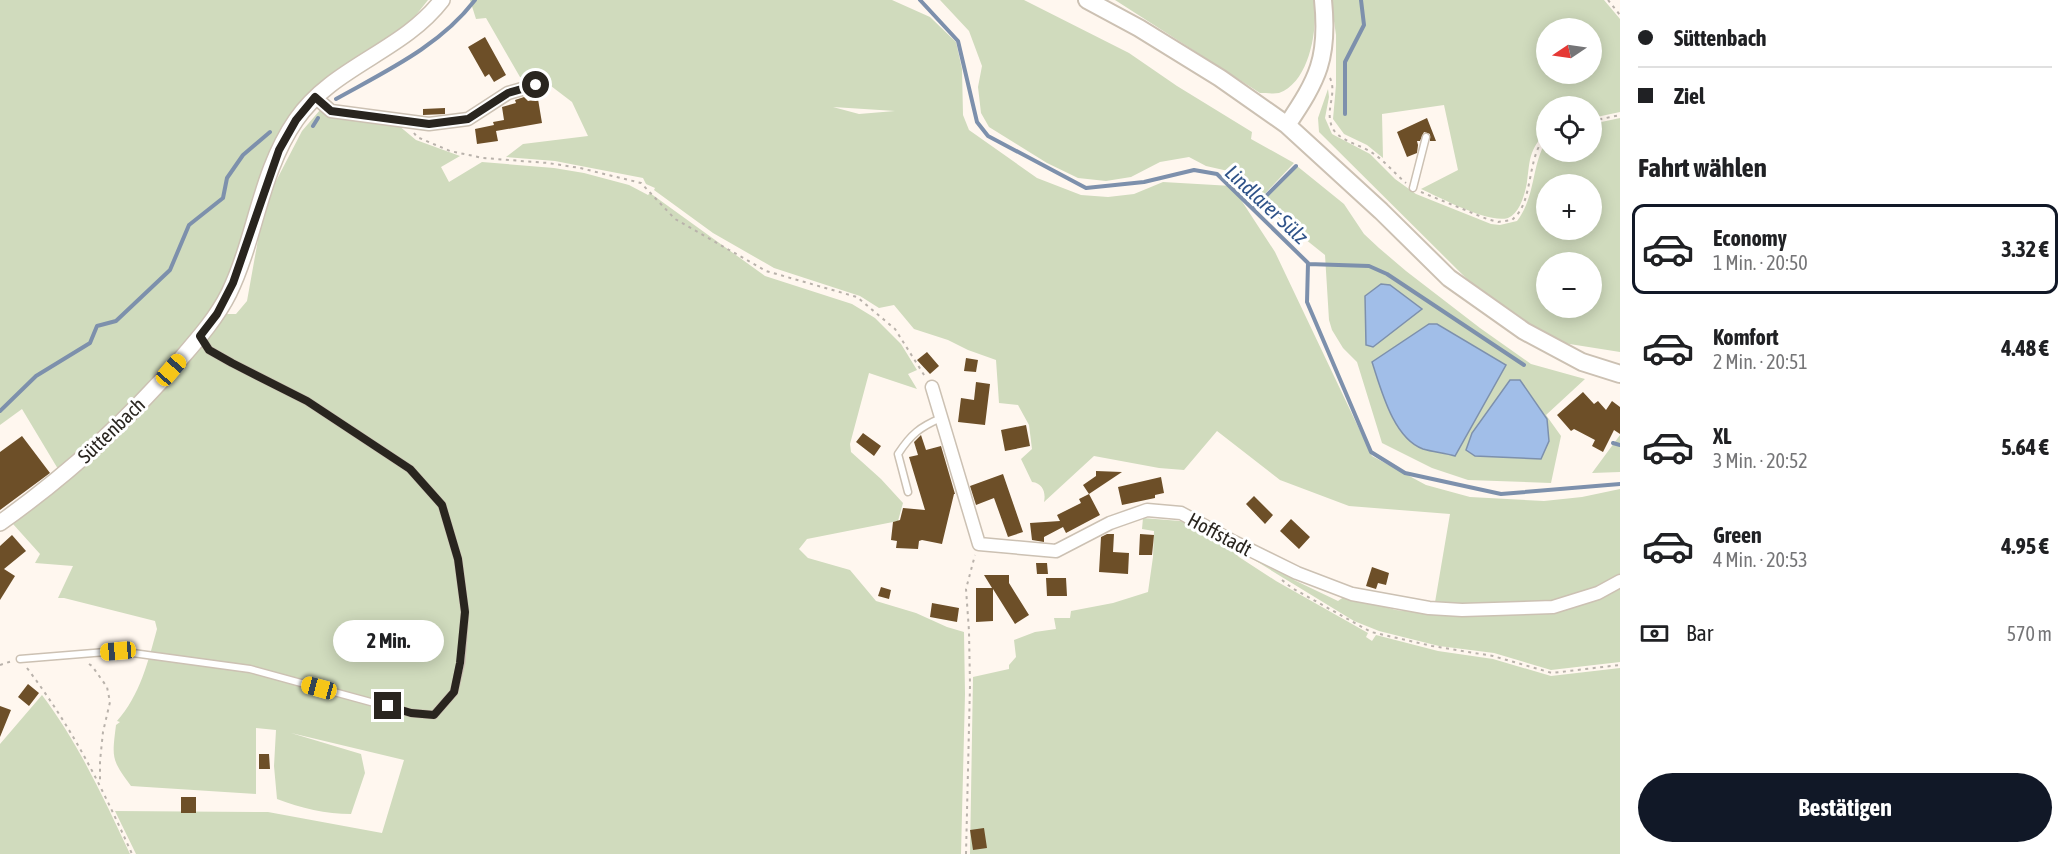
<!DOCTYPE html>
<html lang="de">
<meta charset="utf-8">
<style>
:root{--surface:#fff;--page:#f6f6f6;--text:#202124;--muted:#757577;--line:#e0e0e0;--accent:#111827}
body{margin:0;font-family:"Asap Condensed",sans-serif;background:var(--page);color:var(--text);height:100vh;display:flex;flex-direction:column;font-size:22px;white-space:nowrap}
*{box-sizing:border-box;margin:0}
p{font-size:20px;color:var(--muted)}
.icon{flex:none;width:33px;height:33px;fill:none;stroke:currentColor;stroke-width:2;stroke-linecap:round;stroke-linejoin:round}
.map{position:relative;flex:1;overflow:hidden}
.sheet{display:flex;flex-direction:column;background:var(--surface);width:450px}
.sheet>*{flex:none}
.guide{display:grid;align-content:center;height:132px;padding:0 18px;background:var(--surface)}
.needle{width:39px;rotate:257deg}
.controls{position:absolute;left:1536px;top:18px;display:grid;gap:12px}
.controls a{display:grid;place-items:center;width:66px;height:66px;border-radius:50%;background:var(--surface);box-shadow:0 3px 15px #0003;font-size:30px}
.end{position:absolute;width:27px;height:27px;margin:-14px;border:8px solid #29251f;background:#fff;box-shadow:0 0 0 3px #fff}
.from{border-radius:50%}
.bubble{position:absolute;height:42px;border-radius:21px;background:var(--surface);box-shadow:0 3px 15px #0003;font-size:20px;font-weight:700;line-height:42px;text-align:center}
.car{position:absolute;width:18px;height:36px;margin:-18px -9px;border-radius:8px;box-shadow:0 0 4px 2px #0007;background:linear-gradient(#f5c518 24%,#345 0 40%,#f5c518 0 76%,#345 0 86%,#f5c518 0)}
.guide b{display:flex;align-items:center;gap:21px;height:57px;font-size:22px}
.guide b+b{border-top:2px solid var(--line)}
.guide i{width:15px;height:15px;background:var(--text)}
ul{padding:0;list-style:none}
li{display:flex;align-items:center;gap:18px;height:90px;margin:0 12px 9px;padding:0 6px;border:3px solid transparent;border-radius:12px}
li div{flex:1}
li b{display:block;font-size:22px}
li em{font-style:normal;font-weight:700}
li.current{border-color:var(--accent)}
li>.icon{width:54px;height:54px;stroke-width:1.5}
h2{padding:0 18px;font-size:27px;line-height:72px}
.pay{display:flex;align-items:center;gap:15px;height:66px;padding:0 18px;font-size:22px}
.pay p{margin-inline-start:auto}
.cta{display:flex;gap:12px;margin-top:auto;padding:12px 18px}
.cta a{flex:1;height:69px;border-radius:36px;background:var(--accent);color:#fff;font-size:24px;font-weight:700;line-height:69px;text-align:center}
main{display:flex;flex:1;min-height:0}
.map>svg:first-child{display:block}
.green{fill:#d0dbbd;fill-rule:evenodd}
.water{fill:#a1bee8;stroke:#7d90ac;stroke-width:1.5}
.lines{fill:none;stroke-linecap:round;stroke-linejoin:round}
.stream{stroke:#7d90ac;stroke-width:4}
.building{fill:#6d4f28}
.service-casing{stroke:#ccc1b3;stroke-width:9}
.minor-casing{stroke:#ccc1b3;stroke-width:15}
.tertiary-casing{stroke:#ccc1b3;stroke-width:18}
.secondary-casing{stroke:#ccc1b3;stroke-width:20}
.path{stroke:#b9b2ab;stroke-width:2;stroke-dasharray:3 4.5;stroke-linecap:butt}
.service{stroke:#fff;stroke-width:6}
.minor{stroke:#fff;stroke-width:12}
.tertiary{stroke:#fff;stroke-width:15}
.secondary{stroke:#fff;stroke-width:16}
.route{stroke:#29251f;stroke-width:8}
.labels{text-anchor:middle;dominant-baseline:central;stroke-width:6;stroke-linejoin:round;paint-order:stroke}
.street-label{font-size:20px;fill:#29251f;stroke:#fff}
.water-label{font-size:21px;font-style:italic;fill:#2f5389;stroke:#fff}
</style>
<main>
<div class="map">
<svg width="1620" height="854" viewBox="0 0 1620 854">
<rect width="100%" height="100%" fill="#fff7ef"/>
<path class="green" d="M0 0H428L405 29 299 107 240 251 199 338 61 474 22 409 0 425Z
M470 0H892L930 17 956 42 962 69 963 115 969 130 1037 178 1081 195 1108 197 1134 194 1163 182 1232 186 1275 252 1372 456 1426 485 1470 497 1544 501 1582 497 1620 489V662L1551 670 1494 653 1439 646 1379 631 1354 621 1233 547 1290 573 1294 580 1338 601 1345 596 1396 610 1433 614 1450 514 1349 506 1280 480 1217 431 1184 470 1159 468 1094 456 1044 502C1046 493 1043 483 1032 482L1021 459 1032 449 1029 425 1018 405 999 403 996 360 968 350 948 340 914 329 894 305 879 308 860 296 774 268 713 233 654 190 655 188 646 184 643 178 555 161 506 157 523 144 588 136 572 102 551 86 520 77 486 18 476 19ZM833 107 895 111 859 114Z
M940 0H1024L1129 53 1177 86 1252 132 1251 139 1294 163 1261 198 1255 189 1228 171 1206 166 1189 157 1160 162 1131 177 1106 181 1078 178 1047 163 989 127 981 113 978 87 982 66 969 31Z
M1115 0H1314C1318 28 1310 82 1279 93 1274 94 1265 93 1260 93Z
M1331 0H1604L1620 19V112L1592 118V106H1546V133C1529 149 1530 160 1527 182 1525 194 1520 213 1508 218 1489 224 1439 197 1421 189L1458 170 1444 105 1382 114 1383 158 1367 145 1344 134 1333 119 1336 85V35ZM1546 28H1592V74H1546Z
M1328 89 1329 97 1325 118 1332 134 1370 154 1395 179 1416 194 1491 224 1500 225 1517 221C1536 196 1531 167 1546 141V152H1592V124L1620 118V352L1557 342 1483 295 1319 132 1318 118ZM1546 184H1592V230H1546ZM1546 262H1592V308H1546Z
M320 110 398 125 416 140 460 156 441 167 449 182 482 162 554 168 584 173 629 185 648 195 650 193 765 276 852 304 875 318 901 344 917 370 908 374 917 389 869 373 850 444 851 452 881 479 903 503 898 521 807 539 799 549 808 558 850 570 876 601 916 613 947 627 964 632 965 694 961 854H136L115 811 268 812 382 833 404 760 291 733 361 754 365 773 351 814C326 814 301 808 277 799L274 766 276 730 256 728V794L131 786C111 759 112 758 116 725L120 722 117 721C140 695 148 662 157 629L155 621 64 598H58L73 566 35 563 40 554 13 524 78 472 150 404 226 314H236L247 301 259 234 275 183 302 131Z
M1297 166 1344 204 1364 234 1379 248 1406 271 1480 328 1531 364 1585 379 1546 415 1561 436 1551 483 1468 480 1432 468 1382 443 1357 362 1343 348 1332 330 1329 320 1325 255 1270 211 1262 200ZM1429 324H1437L1506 365 1372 362ZM1520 380 1547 419 1549 441Z
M1620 435V472L1592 473Z
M1143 518 1180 521 1210 529 1239 557 1276 581 1368 633 1366 637 1372 641 1376 635 1438 651 1493 659 1551 676 1620 668V854H970L973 677 1009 669V665L1016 657 1014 640 1035 632 1056 629 1054 618H1070L1071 611 1113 603 1148 592 1153 557 1154 531 1142 529Z
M42 695C79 744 104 799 130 854H0V744Z"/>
<path class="water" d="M1381 284 1390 285 1422 309 1373 347 1366 345 1365 296Z
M1429 324H1437L1506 365 1455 456C1445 453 1433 452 1423 449 1393 438 1381 389 1372 362Z
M1510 380H1520L1547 419 1549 441 1541 459 1475 456 1466 450 1472 433Z"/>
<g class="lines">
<path class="stream" d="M920 0 958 41 977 122 988 136 1086 188 1144 182 1194 170 1217 174 1308 263 1307 302 1371 452 1405 473 1501 494 1620 484
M336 99C386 71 440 46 475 0
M1345 114V62L1364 25 1361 0
M313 126 318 118
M1253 209 1296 166
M1308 264 1369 266 1387 274 1524 365
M0 411 36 376 90 343 97 326 116 321 170 270 189 225 223 198 227 178 243 155 270 132
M1613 443 1620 445"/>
</g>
<path class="building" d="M485 37 506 75 494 82 489 74 485 77 468 47Z
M524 97 528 101 538 99 542 123 496 131 498 141 477 144 475 129 494 125 493 122 504 120 502 107 516 103 515 100Z
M445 108V114L423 115V109Z
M1427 118 1436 141H1430V134L1424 132 1420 141H1417L1418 145 1417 153 1407 157 1397 132Z
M927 352 939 366 930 374 917 360Z
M966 358 978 360 976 372 964 371Z
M976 382 990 384 985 425 958 422 961 398 974 400Z
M1583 392 1594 404 1598 401 1606 410 1612 401 1620 407V434L1614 430 1603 452 1592 446 1595 440 1574 429 1571 431 1557 415Z
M1026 425 1030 446 1005 451 1001 430Z
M863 433 881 446 874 456 856 442Z
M921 435 926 450 941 446 955 494H954L942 544 922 540 919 541 918 549 896 548 897 541 891 540 893 522 900 520 903 508 925 510 909 457 918 455 914 442Z
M22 436 50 473 0 510V452Z
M1096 471 1122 472 1089 494 1100 515 1066 533 1063 527 1044 537V542L1032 540 1030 523 1060 521 1057 515 1081 503 1079 499 1089 494 1083 485 1096 476Z
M1003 474 1023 532 1008 537 994 498 976 505 970 486Z
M1161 477 1164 493 1155 495V498L1122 505 1118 487Z
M1254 496 1273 515 1265 524 1246 504Z
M1291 519 1310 537 1299 549 1280 531Z
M1107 534H1114L1113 552 1129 553 1128 574 1099 572 1101 537Z
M1140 534 1154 535 1152 555H1139Z
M12 535 26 551 4 569 15 576 0 600V546Z
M1036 563H1047L1048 574H1037Z
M1372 567 1389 573 1386 585 1378 583 1376 589 1366 586Z
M984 575H1009V583L1029 615 1015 624 993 589V621L976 622V588H992Z
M1046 578H1066L1067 596H1047Z
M881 587 891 590 889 599 878 596Z
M932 603 959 608 957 622 930 617Z
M28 684 39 693 29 706 18 697Z
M0 706 11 710 0 737Z
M259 754H269L270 769H259Z
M181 797H196V813H181Z
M984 828 987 848 973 850 970 830Z"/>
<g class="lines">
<defs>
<path id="service" d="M1413 188 1426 137
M908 492 898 454C911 434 920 427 941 418
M20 659 118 651 250 669 411 713 434 715 454 692 461 663 465 612 458 559 442 505 410 469 307 401 232 363 209 350 200 336"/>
<path id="minor" d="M315 97 331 111 429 124 468 119 508 93 536 85
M932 387 979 544 1056 551 1110 523 1147 510 1181 513 1234 542 1297 573 1352 594 1429 608 1462 610 1553 607 1598 593 1620 581"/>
<path id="tertiary" d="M0 523C66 476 125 423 178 362 197 340 216 319 229 293 256 237 260 172 296 120 333 66 402 52 442 0"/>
<path id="secondary" d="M1087 0 1139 28 1220 78 1287 125 1381 211 1449 278 1524 331 1582 362 1620 374
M1287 125C1318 79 1329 58 1323 0"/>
</defs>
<use href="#service" class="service-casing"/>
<use href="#minor" class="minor-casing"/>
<use href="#tertiary" class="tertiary-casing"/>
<use href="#secondary" class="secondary-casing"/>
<path class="path" d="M1608 0 1620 15
M1330 78C1337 93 1326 108 1331 124 1335 140 1359 144 1371 152 1384 160 1394 173 1406 183
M1592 121 1620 115
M414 133 417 137 450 151 483 158 548 163 580 168 641 183 675 219 766 271 857 297 895 329 926 378
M1421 192 1487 219 1498 222 1512 220C1515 217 1519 213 1521 209 1532 190 1530 149 1546 138
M1282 580 1292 588 1371 632 1432 646 1493 656 1552 673 1620 665
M89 664 92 666 107 687 110 702 103 732 100 761V782
M0 665 12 661
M27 668C73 729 101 785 132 854
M966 854 970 685 969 631 966 589 975 555"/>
<use href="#service" class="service"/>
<use href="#minor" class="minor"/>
<use href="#tertiary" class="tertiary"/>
<use href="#secondary" class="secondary"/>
</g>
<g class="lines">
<path class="route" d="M388 706 411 713 434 715 454 692 460 663 465 612 458 559 442 505 410 469 307 401 232 363 209 350 200 336 217 314 233 283 279 150 296 120 315 97 331 111 429 124 468 119 508 93 536 85"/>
</g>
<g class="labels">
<g class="street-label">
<text transform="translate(111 430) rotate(-44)">Süttenbach</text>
<text transform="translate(1220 534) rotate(28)">Hoffstadt</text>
</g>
<g class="water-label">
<text transform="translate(1267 204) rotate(43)">Lindlarer Sülz</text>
</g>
</g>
</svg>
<div class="controls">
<a><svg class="needle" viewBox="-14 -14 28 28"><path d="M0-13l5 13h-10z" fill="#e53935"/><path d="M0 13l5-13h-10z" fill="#757577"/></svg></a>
<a><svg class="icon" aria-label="locate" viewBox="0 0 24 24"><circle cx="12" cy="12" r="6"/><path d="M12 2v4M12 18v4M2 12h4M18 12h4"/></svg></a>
<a>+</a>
<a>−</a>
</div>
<i class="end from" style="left:536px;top:85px"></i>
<i class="end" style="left:388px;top:706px"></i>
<div class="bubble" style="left:333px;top:620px;width:111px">2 Min.</div>
<i class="car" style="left:171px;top:370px;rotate:41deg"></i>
<i class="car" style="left:118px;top:651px;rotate:265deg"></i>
<i class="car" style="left:319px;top:688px;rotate:285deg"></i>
</div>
<section class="sheet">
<div class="guide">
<b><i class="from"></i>Süttenbach</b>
<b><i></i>Ziel</b>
</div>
<h2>Fahrt wählen</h2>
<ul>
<li class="current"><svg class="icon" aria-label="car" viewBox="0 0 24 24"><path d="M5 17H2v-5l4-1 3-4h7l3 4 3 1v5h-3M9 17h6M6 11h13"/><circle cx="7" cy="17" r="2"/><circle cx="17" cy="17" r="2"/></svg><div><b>Economy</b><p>1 Min. · 20:50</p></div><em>3.32 €</em></li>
<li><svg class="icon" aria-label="car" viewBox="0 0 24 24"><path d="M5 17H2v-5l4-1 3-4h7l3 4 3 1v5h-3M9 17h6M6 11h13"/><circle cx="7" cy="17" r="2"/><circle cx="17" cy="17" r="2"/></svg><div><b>Komfort</b><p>2 Min. · 20:51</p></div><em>4.48 €</em></li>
<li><svg class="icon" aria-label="car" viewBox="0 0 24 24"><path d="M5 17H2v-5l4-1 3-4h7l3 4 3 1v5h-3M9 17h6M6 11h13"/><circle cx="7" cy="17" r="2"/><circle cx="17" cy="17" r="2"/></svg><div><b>XL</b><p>3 Min. · 20:52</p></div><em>5.64 €</em></li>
<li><svg class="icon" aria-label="car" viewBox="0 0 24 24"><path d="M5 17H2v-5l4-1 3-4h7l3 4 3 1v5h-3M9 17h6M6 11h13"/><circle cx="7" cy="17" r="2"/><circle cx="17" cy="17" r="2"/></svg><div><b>Green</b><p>4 Min. · 20:53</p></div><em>4.95 €</em></li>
</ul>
<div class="pay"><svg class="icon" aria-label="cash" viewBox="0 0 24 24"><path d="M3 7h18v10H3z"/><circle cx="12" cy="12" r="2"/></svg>Bar<p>570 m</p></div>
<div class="cta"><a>Bestätigen</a></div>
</section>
</main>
